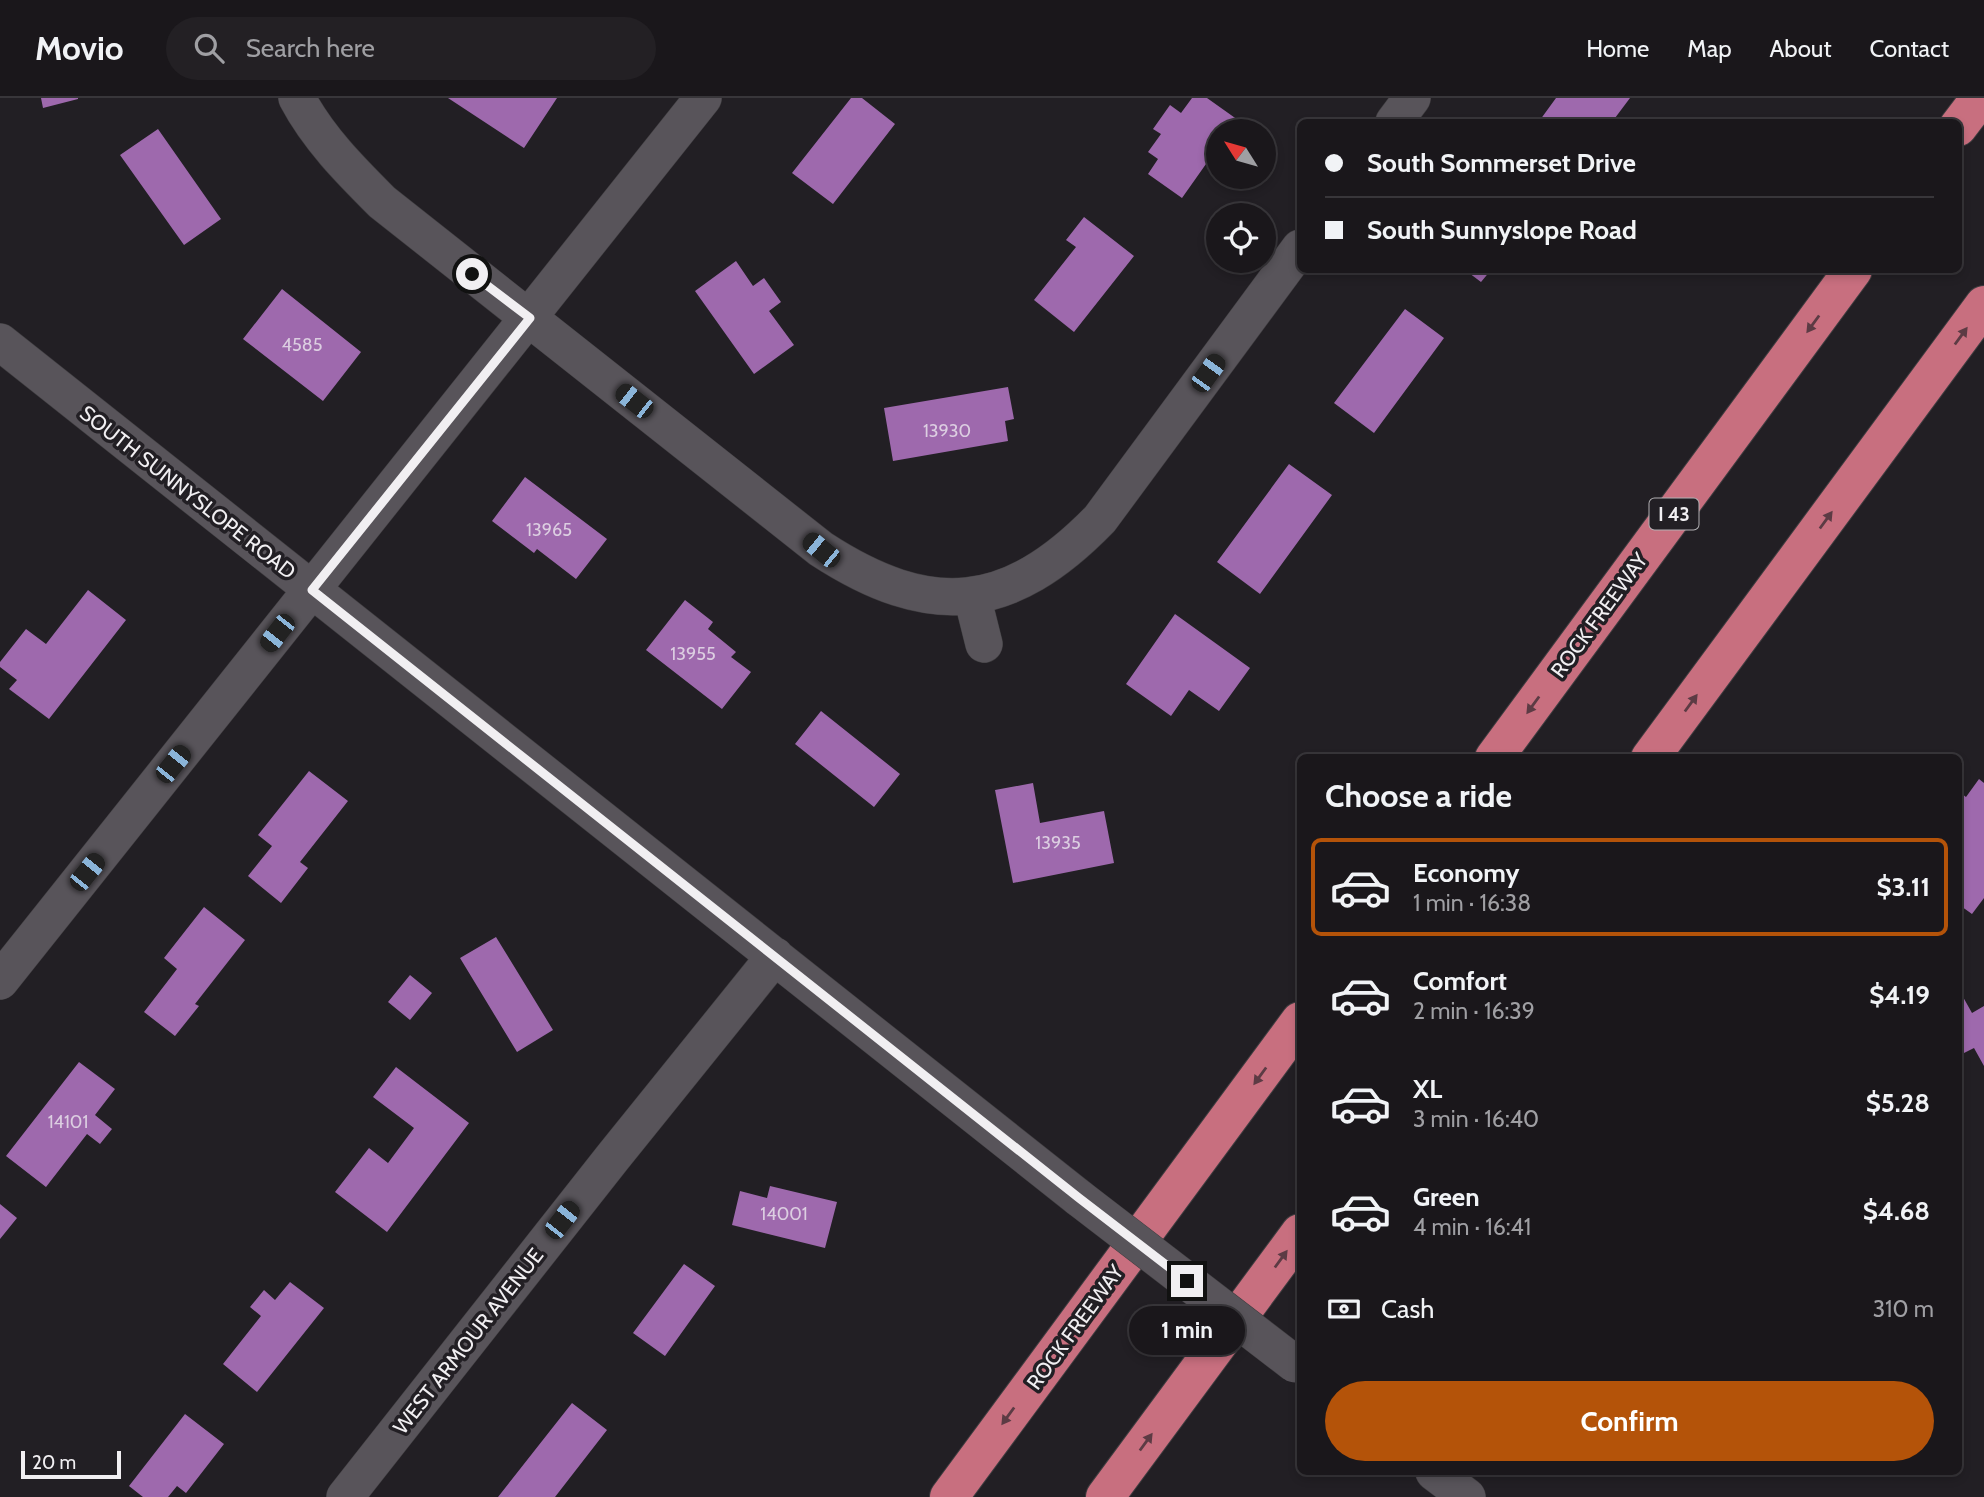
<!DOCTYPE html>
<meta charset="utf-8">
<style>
:root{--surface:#1a171b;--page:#232024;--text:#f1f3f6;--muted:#9f9fa3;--line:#38363a;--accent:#b45309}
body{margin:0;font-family:Cabin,sans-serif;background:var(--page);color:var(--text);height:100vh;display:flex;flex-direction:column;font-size:26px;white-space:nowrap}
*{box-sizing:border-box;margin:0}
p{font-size:23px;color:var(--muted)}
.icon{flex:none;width:38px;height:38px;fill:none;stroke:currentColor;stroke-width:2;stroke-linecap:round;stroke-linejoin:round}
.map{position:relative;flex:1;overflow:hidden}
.drawer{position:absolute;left:1297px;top:656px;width:665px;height:721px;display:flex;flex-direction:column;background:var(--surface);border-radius:10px;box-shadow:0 4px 10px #0003,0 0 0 2px var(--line)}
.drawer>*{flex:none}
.hud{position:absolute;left:1297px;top:21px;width:665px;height:154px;border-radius:10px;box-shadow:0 4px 10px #0003,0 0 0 2px var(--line);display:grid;align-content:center;height:154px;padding:0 28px;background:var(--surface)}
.needle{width:46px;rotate:307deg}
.tools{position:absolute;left:1206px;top:21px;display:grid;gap:14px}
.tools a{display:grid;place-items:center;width:70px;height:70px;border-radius:50%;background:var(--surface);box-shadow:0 4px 10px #0003,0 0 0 2px var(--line);font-size:35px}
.scale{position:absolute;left:21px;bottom:18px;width:100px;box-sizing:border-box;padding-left:7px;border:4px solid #f1eff2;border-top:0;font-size:19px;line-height:24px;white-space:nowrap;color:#f1eff2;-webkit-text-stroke:5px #221f24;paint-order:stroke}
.end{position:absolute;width:32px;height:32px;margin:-16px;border:9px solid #f1eff2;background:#111;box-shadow:0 0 0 4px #111}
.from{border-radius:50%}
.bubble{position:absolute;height:49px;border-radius:24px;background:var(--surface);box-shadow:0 4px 10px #0003,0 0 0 2px var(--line);font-size:23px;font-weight:700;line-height:49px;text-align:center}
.car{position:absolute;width:21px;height:42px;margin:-21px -10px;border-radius:9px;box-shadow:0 0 5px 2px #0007;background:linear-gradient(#222 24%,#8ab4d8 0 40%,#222 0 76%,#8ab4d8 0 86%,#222 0)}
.hud b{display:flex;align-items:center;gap:24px;height:66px;font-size:26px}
.hud b+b{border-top:2px solid var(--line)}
.hud i{width:18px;height:18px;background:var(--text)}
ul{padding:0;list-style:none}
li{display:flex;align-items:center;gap:21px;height:98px;margin:0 14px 10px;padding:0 14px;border:4px solid transparent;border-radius:10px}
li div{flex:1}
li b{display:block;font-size:26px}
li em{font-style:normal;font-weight:700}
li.active{border-color:var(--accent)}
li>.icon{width:63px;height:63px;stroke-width:1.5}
h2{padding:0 28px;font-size:32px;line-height:84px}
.pay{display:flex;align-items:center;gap:18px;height:77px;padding:0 28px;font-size:26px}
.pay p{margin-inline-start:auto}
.button{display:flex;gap:14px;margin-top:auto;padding:14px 28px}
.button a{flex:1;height:80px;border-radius:42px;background:var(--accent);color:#fff;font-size:28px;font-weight:700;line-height:80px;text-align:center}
header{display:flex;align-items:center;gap:42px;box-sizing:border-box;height:98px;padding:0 35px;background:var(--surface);border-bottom:2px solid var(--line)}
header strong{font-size:33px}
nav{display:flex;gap:38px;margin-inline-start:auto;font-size:24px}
.search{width:490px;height:63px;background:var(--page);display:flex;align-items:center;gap:18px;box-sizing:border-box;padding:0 24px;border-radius:38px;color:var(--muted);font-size:26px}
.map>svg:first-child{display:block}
.building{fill:#9e69ad}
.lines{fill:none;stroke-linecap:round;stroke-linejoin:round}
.minor-casing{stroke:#3e3c3f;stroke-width:38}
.highway-casing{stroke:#3e3c3f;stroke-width:40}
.minor{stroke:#58545a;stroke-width:37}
.highway{stroke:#c86f7f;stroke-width:38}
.minor-bridge-casing{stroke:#3e3c3f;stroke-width:38;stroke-linecap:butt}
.minor-bridge{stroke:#58545a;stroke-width:37}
.oneway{fill:#5c3b44}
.route{stroke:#f1eff2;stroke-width:9}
.labels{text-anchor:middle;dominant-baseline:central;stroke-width:7;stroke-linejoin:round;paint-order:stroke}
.number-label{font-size:18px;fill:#dccee1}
.shield{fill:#221f24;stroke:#b3b1b4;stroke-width:2}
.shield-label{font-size:19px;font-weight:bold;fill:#f1eff2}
.street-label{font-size:21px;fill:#f1eff2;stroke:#221f24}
</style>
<header>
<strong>Movio</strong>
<div class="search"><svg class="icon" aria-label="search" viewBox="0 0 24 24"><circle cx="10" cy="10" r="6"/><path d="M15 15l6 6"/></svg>Search here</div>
<nav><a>Home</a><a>Map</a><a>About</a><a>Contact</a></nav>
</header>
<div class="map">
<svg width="1984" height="1399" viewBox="0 0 1984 1399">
<rect width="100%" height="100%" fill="#221f24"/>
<path class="building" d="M41 0H78V1L43 10Z
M448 0H557L524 50Z
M851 0H862L895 26 833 106 792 75Z
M1192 0H1207L1238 22 1229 33H1218V49L1182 100 1148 76 1158 61 1148 54 1161 36 1153 31 1170 7 1181 15Z
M1556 0H1630L1612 24H1544L1540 22Z
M158 31 221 121 184 147 120 57Z
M1084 119 1134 158 1074 234 1034 202 1076 149 1066 142Z
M736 163 753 188 764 180 781 204 769 213 794 247 754 276 695 193Z
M1465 172H1491L1481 184Z
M282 191 361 254 323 303 243 241Z
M1405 211 1444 240 1374 335 1334 305Z
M1008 289 1014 321 1005 323 1008 343 893 363 884 310Z
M1289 366 1332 397 1260 496 1217 464Z
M525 379 607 441 576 481 537 451 534 455 492 423Z
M88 492 126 522 49 621 9 591 17 582 0 569V564L26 531 46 546Z
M685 502 713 524 708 531 736 554 731 559 751 574 722 611 646 552Z
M1175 516 1250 570 1219 613 1189 592 1171 618 1126 586Z
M821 613 900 676 874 709 795 646Z
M309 673 348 703 300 764 308 770 281 805 248 778 272 748 258 737Z
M1979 681 1984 685V800L1972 816 1958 806V693L1966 699Z
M1033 685 1040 725 1104 713 1114 765 1013 785 995 692Z
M204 809 245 842 195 906 199 908 175 938 144 914 177 871 164 860Z
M496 839 553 932 517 954 460 860Z
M410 877 432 895 410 922 388 904Z
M1958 890 1972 915 1984 908V968L1974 950 1958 958Z
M79 964 115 991 95 1017 112 1031 100 1046 87 1036 46 1089 6 1058Z
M396 969 469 1025 387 1134 335 1094 369 1050 388 1065 414 1030 373 999Z
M770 1088 837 1104 825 1150 732 1127 740 1093 767 1100Z
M0 1106 17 1120 0 1141Z
M684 1166 715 1188 665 1258 633 1235Z
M290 1184 324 1210 257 1294 223 1266 261 1218 250 1209 264 1192 275 1202Z
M572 1305 607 1332 555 1399H498Z
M185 1316 224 1346 186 1395 177 1388 168 1399H143L129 1388Z"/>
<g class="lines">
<defs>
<path id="minor" d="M297 0C318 40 350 72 382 104L821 451C930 522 1009 515 1100 421L1300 150
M1394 24 1412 0
M0 244 1079 1100
M972 498 984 546
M0 883 703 0
M1434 1374 1467 1399
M345 1399 613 1059 775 858"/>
<path id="highway" d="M1958 29 1980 0
M1494 660 1853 172
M1650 660 1984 207
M949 1399 1300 923
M1105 1399 1300 1135"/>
</defs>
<use href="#minor" class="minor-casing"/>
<use href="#highway" class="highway-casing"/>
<use href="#minor" class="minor"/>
<use href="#highway" class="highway"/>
<defs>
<path id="minor-bridge" d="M1079 1100 1295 1266"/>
</defs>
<use href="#minor-bridge" class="minor-bridge-casing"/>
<use href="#minor-bridge" class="minor-bridge"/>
</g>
<defs><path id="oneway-solid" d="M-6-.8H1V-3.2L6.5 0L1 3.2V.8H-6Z" transform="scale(1.75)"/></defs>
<g class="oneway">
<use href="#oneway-solid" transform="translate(1813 226) rotate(126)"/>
<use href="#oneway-solid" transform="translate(1961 238) rotate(-54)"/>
<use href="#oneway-solid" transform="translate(1826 422) rotate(-54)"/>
<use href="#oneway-solid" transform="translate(1691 605) rotate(-54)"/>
<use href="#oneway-solid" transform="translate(1533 607) rotate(126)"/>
<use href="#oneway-solid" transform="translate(1260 978) rotate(126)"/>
<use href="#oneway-solid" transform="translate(1281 1161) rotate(-54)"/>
<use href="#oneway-solid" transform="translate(1008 1318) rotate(126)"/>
<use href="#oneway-solid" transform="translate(1146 1344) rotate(-54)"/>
</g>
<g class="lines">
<path class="route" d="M472 176 530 220 312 492 1079 1100 1187 1183"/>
</g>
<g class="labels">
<g class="number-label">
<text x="302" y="247">4585</text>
<text x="947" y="333">13930</text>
<text x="549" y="432">13965</text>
<text x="693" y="556">13955</text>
<text x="1058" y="745">13935</text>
<text x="68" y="1024">14101</text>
<text x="784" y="1116">14001</text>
</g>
<rect class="shield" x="1649.5" y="400.5" width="49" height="31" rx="5"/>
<g class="shield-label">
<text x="1674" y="416">I 43</text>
</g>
<g class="street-label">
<text transform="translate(188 394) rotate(38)">SOUTH SUNNYSLOPE ROAD</text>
<text transform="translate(1599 517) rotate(-54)">ROCK FREEWAY</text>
<text transform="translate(1075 1229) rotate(-54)">ROCK FREEWAY</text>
<text transform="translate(468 1243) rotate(-52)">WEST ARMOUR AVENUE</text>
</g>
</g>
</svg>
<div class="tools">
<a><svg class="needle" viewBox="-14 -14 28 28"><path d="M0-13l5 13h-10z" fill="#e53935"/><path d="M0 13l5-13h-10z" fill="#9f9fa3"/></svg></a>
<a><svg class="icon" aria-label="locate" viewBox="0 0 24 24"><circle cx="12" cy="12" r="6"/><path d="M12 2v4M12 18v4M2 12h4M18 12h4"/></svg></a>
</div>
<div class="scale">20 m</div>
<i class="end from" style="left:472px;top:176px"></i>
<i class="end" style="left:1187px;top:1183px"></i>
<div class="bubble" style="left:1129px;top:1208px;width:116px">1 min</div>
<i class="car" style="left:1208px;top:275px;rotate:36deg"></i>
<i class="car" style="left:634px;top:303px;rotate:308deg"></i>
<i class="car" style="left:821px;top:452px;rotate:309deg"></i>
<i class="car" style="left:277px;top:535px;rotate:218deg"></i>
<i class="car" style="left:173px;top:666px;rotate:39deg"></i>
<i class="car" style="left:87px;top:774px;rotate:39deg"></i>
<i class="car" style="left:562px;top:1122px;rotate:38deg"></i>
<div class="hud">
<b><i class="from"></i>South Sommerset Drive</b>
<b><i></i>South Sunnyslope Road</b>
</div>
<section class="drawer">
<h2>Choose a ride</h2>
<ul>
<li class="active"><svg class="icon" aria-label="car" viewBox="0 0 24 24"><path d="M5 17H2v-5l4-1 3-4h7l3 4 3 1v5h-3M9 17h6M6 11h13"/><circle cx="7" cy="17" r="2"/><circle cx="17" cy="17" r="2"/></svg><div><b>Economy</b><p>1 min · 16:38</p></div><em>$3.11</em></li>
<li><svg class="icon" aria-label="car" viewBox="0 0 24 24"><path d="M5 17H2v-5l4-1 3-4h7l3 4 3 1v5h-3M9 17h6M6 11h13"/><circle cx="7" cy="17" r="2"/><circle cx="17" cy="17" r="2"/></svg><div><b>Comfort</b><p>2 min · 16:39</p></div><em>$4.19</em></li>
<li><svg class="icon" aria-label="car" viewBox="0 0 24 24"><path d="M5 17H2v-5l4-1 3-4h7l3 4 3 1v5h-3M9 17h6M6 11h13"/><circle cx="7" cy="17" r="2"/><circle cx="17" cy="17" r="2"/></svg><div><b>XL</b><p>3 min · 16:40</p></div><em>$5.28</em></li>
<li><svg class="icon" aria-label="car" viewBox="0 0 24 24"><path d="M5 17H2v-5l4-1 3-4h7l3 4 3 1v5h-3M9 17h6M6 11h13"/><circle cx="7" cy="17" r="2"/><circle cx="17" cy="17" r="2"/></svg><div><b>Green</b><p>4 min · 16:41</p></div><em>$4.68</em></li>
</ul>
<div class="pay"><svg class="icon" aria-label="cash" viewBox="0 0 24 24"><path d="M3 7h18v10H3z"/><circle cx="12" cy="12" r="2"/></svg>Cash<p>310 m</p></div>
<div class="button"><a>Confirm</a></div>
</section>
</div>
